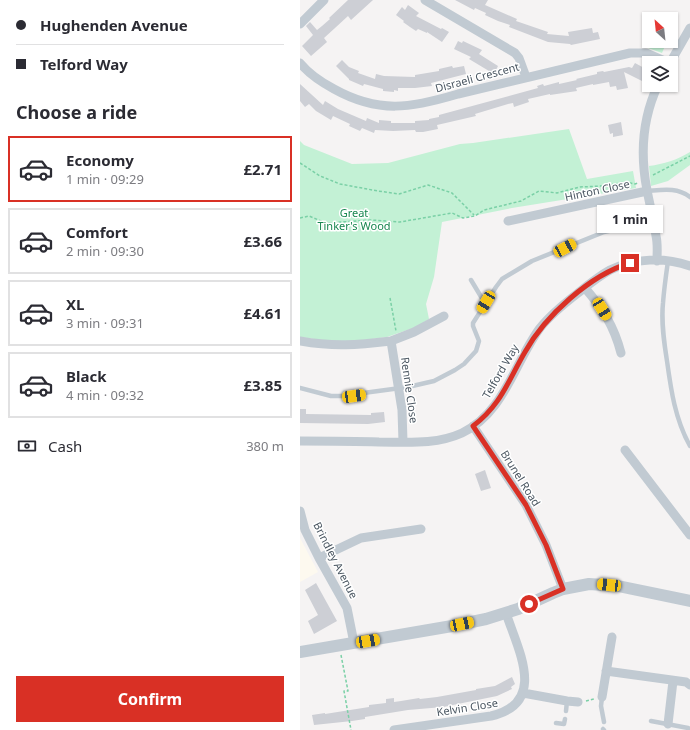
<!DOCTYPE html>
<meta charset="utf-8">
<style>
:root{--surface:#fff;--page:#f7f7f7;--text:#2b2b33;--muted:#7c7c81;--line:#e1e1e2;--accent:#d93025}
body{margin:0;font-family:"Noto Sans",sans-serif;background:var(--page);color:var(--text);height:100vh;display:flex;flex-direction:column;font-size:15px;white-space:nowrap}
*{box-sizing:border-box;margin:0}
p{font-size:13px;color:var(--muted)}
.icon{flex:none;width:22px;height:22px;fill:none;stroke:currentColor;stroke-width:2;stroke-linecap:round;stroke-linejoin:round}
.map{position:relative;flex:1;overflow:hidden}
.sheet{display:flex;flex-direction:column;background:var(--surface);width:300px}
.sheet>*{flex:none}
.banner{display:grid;align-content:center;height:88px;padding:0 16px;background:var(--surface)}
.needle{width:26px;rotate:333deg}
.controls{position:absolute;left:342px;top:12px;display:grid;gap:8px}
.controls a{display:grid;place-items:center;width:36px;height:36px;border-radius:0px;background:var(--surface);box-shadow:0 1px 3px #0004;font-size:20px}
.end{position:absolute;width:18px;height:18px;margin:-9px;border:5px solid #d93025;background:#fff;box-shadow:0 0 0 2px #fff}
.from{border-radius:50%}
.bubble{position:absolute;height:28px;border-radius:0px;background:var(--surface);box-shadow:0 1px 3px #0004;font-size:13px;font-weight:700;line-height:28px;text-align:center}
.car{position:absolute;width:12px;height:24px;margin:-12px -6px;border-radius:5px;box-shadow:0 0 3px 1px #0007;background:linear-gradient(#f5c518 24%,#345 0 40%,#f5c518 0 76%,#345 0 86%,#f5c518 0)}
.banner b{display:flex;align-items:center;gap:14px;height:38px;font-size:15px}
.banner b+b{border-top:1px solid var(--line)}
.banner i{width:10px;height:10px;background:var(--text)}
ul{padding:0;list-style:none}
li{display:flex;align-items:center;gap:12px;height:66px;margin:0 8px 6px;padding:0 8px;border:2px solid var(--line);border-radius:0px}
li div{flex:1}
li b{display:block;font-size:15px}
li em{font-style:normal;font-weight:700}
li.active{border-color:var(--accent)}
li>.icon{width:36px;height:36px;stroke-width:1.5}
h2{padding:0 16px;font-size:18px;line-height:48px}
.pay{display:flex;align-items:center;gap:10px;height:44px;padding:0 16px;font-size:15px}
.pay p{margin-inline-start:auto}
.button{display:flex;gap:8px;margin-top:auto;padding:8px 16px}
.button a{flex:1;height:46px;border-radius:0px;background:var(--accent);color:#fff;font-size:16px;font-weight:700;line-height:46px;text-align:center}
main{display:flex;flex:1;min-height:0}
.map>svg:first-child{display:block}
.commercial{fill:#fdf9ef}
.green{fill:#c3f1d5}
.building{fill:#cdcfd5}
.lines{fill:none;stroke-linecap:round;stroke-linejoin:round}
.path{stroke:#7ad0a6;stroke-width:1.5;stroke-dasharray:3 2;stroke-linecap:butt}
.service{stroke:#c1cad2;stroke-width:4.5}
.minor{stroke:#c1cad2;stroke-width:9}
.tertiary{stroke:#c1cad2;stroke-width:12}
.route{stroke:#d93025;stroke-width:5}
.labels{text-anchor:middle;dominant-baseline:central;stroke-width:3;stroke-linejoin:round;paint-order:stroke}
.street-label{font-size:11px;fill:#4a5661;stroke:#fff}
.park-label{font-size:11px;fill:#17864f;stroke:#fff}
</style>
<main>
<section class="sheet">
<div class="banner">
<b><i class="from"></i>Hughenden Avenue</b>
<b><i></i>Telford Way</b>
</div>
<h2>Choose a ride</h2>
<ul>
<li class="active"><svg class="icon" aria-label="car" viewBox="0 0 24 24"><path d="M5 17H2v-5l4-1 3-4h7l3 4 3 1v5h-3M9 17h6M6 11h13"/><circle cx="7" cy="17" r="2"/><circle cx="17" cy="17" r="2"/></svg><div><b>Economy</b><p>1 min · 09:29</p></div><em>£2.71</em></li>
<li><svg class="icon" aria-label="car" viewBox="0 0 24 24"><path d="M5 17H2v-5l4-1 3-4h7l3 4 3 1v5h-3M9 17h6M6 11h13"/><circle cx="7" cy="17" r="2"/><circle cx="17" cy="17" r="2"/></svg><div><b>Comfort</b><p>2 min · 09:30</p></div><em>£3.66</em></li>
<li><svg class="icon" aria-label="car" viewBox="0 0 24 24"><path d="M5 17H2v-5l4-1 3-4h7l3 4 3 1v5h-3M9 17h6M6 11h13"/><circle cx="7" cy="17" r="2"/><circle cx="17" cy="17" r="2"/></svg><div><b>XL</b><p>3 min · 09:31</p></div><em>£4.61</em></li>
<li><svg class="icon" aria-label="car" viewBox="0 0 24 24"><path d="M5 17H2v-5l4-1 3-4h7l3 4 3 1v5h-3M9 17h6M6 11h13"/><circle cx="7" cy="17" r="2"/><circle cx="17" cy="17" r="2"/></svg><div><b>Black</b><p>4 min · 09:32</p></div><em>£3.85</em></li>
</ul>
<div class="pay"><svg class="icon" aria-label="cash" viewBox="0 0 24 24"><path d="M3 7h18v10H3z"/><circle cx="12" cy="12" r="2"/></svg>Cash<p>380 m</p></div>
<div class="button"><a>Confirm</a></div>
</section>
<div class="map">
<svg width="390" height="730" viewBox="0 0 390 730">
<rect width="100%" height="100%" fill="#f5f3f3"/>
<path class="commercial" d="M0 538 18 572 0 582Z"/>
<path class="green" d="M358 41H367L362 53 348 48 346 44Z
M269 129 287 179 333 171 336 188 212 208 142 222 134 277 126 304 129 319 116 327 87 337 42 343 0 337V141L4 145 52 164 88 163 160 144 173 143Z
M390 152V165L368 181 351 186 349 166C364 164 377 160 390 152Z"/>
<path class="building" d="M48 0H73L51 20 48 16 35 28 24 38 27 42 11 56 2 46 13 35 6 26 10 22 17 30 22 26 30 19 29 18Z
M155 0H188L185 5 217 19 216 21 248 32 247 34 269 36 268 32 292 28 293 33 298 32 300 39 271 45 270 44 248 42 209 27 210 25 198 21 185 15 186 13 175 8 174 10Z
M108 5 119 13 116 16 141 29 142 28 149 32 142 42 127 32V33L118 29 116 31 110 27 103 22 104 21 96 15 102 7 105 10Z
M158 41 162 43 163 41 182 50 179 54 198 66 194 74 169 59 171 57 154 49Z
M42 60 49 67 59 71 58 73 75 79 76 74 84 76 115 77V75L139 71V69L152 66 153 68 164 66 166 74 131 83 132 86 115 88H98V91L94 90V92L83 91V89L64 84 63 86 49 80V79L36 66Z
M335 63 346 69 345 73 349 75V77L346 83 324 72 328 88 317 90 316 86 310 87 309 82 293 85V84L276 88 277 91 250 95V94L228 99 229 102 214 107 213 103 208 104 175 114 176 116 137 125 138 129 123 132H116L115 130 93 131 75 130 74 133 62 128 60 131 49 126 50 124 33 116 31 120 16 111 9 104 5 107 0 101V84L23 105 25 101 38 109 66 121 67 118 79 123V120L91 121V123H115V121L129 120V119L139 117V115L238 88 237 86 243 84 244 86 259 82V84L277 80 276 79 297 74V72L303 71 304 72 329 67 332 68Z
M321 122 323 135 313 137V133L310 134 308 125Z
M0 409H6V414L71 415V413L84 412 85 422 68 424 0 423Z
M185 470 191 488 181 491 175 474Z
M16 583 37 621 14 634 8 621 18 615 5 590Z
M212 677 215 684 211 687 212 689 197 696 143 707 108 710 65 717V719L52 721 14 725 12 715 25 713V714L69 707V705L86 703V699L94 698V702L101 701 119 698 120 699 137 697 176 690V689L195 686Z"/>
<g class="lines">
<path class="path" d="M0 163 20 176 40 184 78 191 99 194 128 185 152 193 174 215
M353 175 390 156
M0 218 9 216 26 223 71 220 100 222 152 213 163 218 175 216 184 210 221 201 239 191 257 193 280 187 302 186 326 182 335 184 338 183
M90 298 96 331
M41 655 48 691H44L51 730
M286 701 294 699"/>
<path class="service" d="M347 191C362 190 377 187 390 197
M368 261C366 275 364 289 363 303 361 322 364 342 367 361 371 390 375 419 390 446
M171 280 183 300 186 302
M0 388 31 396H41L108 387 134 381 155 370 164 364 176 351 179 341 173 326V323L196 287 202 279 232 261 304 232 354 221
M302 697 301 706 304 722
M266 711 267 701
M351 721 388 728V730
M256 723 264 724 265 719
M303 729 304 730"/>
<path class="minor" d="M125 0 215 53 219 58 226 77
M0 24 24 0
M0 63C9 74 21 82 34 89 79 114 111 108 158 94L330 53H346L369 63
M370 63 390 28
M208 221 347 191
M357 261C357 252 358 244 356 236 354 221 350 206 347 190 340 154 342 119 358 85
M285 288C303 309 314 326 321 353
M0 341C34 347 57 345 91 341
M173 426 226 505 246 545 263 589
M0 441C26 441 52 441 79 442 106 442 136 445 162 433 205 412 214 363 240 328 251 314 265 303 278 293 288 285 299 276 310 270 334 258 365 257 390 266
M103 442 102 410 91 341 114 332 144 316
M325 450 390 535
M0 511 5 530 19 558 47 608 54 643
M19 558 61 538 121 529
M306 671 386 682 390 685
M223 693 267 701 278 702
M302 697 312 637
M368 724 373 681
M94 730 191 716C248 703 218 650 206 613"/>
<path class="tertiary" d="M0 652 152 626 186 619 218 609 253 593 263 589 289 584 318 586 390 601"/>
</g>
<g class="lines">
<path class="route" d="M229 604 263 589 246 545 226 505 173 426C201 405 208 381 225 352 245 316 290 275 330 263"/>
</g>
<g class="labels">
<g class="street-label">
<text transform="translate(177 77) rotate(-15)">Disraeli Crescent</text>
<text transform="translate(297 190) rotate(-12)">Hinton Close</text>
<text transform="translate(200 371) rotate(-60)">Telford Way</text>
<text transform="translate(110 390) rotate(82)">Rennie Close</text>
<text transform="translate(221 478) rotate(58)">Brunel Road</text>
<text transform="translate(36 560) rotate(63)">Brindley Avenue</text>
<text transform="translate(167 707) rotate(-9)">Kelvin Close</text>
</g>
<g class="park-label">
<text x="54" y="212">Great<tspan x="54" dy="13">Tinker's Wood</tspan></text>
</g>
</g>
</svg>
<div class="controls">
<a><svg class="needle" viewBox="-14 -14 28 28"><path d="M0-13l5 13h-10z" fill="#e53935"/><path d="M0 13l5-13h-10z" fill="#7c7c81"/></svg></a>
<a><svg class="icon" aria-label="layers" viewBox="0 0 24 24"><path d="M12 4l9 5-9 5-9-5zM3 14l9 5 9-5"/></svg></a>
</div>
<i class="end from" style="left:229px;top:604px"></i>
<i class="end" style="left:330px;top:263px"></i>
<div class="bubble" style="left:297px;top:205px;width:66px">1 min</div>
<i class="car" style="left:265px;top:248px;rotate:62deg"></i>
<i class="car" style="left:186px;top:302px;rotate:211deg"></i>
<i class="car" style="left:302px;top:309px;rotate:148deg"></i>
<i class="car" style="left:54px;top:396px;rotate:82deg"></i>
<i class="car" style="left:309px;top:585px;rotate:276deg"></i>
<i class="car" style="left:162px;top:624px;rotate:78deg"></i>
<i class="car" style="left:68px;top:641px;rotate:80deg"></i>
</div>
</main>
